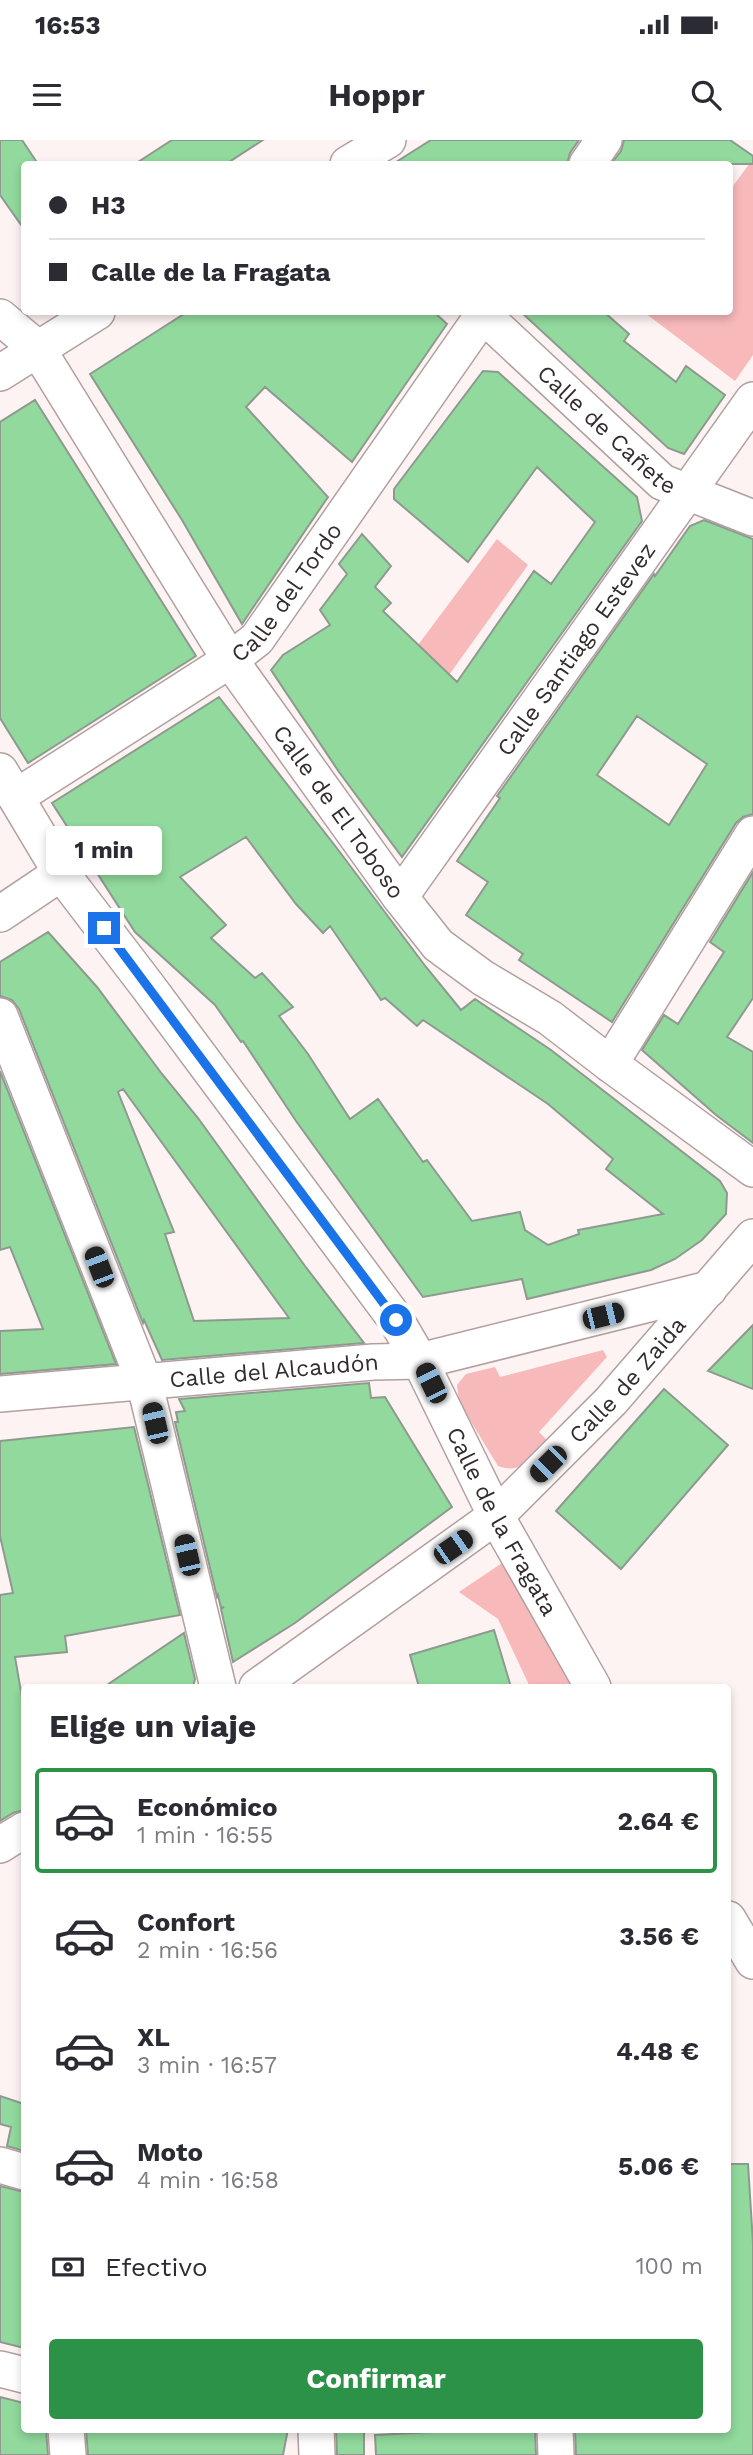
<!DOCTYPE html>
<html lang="es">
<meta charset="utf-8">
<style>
:root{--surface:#fff;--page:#f7f7f7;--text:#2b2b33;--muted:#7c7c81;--line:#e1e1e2;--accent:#2c9248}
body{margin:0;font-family:"Work Sans",sans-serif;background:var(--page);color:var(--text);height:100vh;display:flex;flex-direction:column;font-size:26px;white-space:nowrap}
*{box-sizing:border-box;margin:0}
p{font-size:23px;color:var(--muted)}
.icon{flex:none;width:38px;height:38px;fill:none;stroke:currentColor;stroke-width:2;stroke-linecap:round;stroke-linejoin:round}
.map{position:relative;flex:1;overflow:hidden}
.details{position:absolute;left:21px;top:1544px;width:710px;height:749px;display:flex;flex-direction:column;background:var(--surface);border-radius:7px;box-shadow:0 4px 10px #0003}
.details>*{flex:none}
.top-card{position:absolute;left:21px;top:21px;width:712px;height:154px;border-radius:7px;box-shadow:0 4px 10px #0003;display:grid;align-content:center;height:154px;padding:0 28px;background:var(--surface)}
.end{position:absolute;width:32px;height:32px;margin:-16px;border:9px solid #1a73e8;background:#fff;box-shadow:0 0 0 4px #fff}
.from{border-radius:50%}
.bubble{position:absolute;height:49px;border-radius:7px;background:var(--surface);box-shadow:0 4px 10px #0003;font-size:23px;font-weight:700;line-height:49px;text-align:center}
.car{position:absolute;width:21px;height:42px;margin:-21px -10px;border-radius:9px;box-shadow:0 0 5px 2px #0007;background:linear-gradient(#222 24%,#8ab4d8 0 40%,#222 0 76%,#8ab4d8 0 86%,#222 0)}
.top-card b{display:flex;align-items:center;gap:24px;height:66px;font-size:26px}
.top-card b+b{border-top:2px solid var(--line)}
.top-card i{width:18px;height:18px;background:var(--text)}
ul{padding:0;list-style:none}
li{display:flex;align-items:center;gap:21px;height:105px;margin:0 14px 10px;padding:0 14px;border:4px solid transparent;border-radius:7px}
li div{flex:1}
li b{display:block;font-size:26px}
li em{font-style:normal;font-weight:700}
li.current{border-color:var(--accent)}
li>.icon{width:63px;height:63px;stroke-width:1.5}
h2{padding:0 28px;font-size:32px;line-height:84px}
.pay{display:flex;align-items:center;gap:18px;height:77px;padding:0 28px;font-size:26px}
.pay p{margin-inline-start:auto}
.cta{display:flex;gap:14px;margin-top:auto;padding:14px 28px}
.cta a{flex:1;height:80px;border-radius:7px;background:var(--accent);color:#fff;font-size:28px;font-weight:700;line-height:80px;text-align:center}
.status{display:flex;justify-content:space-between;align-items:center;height:49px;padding:0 35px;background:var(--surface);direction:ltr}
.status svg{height:19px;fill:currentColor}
header{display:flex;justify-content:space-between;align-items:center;height:91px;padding:0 28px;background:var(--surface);font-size:32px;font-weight:700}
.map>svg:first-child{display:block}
.green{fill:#f8b9bb}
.building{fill:#91d99c;stroke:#8e9a90;stroke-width:2;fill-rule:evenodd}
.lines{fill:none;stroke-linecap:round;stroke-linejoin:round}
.minor-casing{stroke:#b2a0a0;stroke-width:38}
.minor{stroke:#fff;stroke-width:35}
.route{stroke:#1a73e8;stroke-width:9}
.labels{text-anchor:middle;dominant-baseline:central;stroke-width:5;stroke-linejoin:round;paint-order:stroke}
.street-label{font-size:23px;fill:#332c2c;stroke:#fff}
</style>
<div class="status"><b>16:53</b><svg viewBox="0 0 49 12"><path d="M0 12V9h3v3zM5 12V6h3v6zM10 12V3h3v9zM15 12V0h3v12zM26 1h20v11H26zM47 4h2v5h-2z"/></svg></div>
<header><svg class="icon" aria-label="menu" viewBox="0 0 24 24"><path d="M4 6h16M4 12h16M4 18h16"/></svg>Hoppr<svg class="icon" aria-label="search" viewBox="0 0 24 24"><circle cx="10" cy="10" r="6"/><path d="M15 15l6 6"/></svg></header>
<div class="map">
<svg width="753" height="2315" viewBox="0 0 753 2315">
<rect width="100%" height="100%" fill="#fef3f3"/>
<path class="green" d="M753 19V215L735 241 645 173 730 172V50Z
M497 399 528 425 449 535 418 505Z
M603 1210 607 1217 539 1292 548 1301C533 1317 522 1335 498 1326L459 1262 457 1245 466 1234 495 1227 500 1237Z
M502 1423 532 1473 593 1547H530L498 1479 459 1452Z"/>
<path class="building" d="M0 0H22L38 24H24V89L0 55Z
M172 0H263L226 24H135Z
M431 0H579L570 13 567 24H393Z
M624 0H730L753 16V24H611L621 11Z
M187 172H434L447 184 352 322 265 247 246 267 328 357 242 484 182 380 90 234Z
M521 172H604L629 194 624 201 676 242 686 226 725 255 684 314 668 308Z
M483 231 498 232 637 357 642 381 402 717 339 632 271 530 283 515 330 485 320 470 347 434 339 424 362 394 391 426 375 447 391 463 383 471 457 542 534 431 551 444 595 382 537 327 468 422 394 359V349Z
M35 260 196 516 28 623 0 578V282Z
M704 380 753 399V674L743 677 736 683 612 882 519 820 523 814 466 775 488 742 457 721 500 658 497 656 654 434 655 436 690 386ZM637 576 707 624 669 685 597 635Z
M219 557 336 707 426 827 461 870 475 859 551 910 720 1041 727 1053 726 1074 702 1100 675 1119 651 1130 527 1159 522 1139 423 1157 296 981 243 901 241 902 215 865 135 792 52 663ZM246 697 296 764 323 793 330 786 381 860 385 858 417 886 423 880 548 964 613 1019 606 1029 663 1074 578 1090 579 1094 548 1105 525 1090 520 1072 472 1081 427 1020 423 1022 378 959 350 979 308 914 279 876 293 867 262 833 255 838 211 798 226 785 180 737Z
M753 732V858L727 897 753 912V1003L716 975 642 910 664 875 678 884 724 812 710 802Z
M48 792 97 847 162 934 198 978 305 1126 364 1203 162 1220 144 1180 143 1183 19 869 12 860 0 856V822ZM123 949 289 1178 194 1181 165 1094 174 1092 118 952Z
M0 931 116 1224 0 1234V1191L43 1189 10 1107 0 1110Z
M753 1185V1249L708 1231Z
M369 1243 371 1258 385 1257 452 1367 295 1483 233 1522 221 1469 224 1467 221 1468 218 1455 217 1457 175 1282H178L176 1272 185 1271 179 1259Z
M664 1249 728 1305 621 1429 556 1371Z
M134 1287 180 1475 65 1496 67 1512 15 1517 24 1569V1670L13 1673 0 1681V1455L13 1453 0 1396V1301Z
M494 1490 511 1547H419L410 1515Z
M184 1493 195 1539 193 1547H104Z
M0 1956 24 1964V2011L7 2006 11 1987 0 1984Z
M728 2024H748L753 2103V2315H576L575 2289H728Z
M0 2046 24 2052V2208L0 2202Z
M0 2257 24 2263V2289H46L48 2315H0Z
M86 2289H288L283 2315H88Z
M336 2289H364V2315H337Z
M432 2289H535L536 2315H376L375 2295 432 2292Z"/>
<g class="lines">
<defs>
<g id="minor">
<path d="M348 24 388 0"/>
<path d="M587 24 604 0"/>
<path id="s1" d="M480 172 662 342 753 378"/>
<path id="s2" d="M0 177 37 208 230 520 400 757 438 805 483 838 550 878 610 924 753 1029"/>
<path d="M0 233 97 172"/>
<path id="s3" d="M0 631 61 733 146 844 396 1180 420 1221 496 1376 593 1547"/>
<path id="s4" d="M16 657 230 520 257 499 485 172"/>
<path id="s5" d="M400 757 753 260"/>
<path d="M0 774 61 733"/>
<path d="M0 876 144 1241 218 1547"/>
<path d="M610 924 753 694"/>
<path id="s6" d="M0 1254 373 1222 420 1221 709 1149"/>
<path id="s7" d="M257 1547 496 1376 611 1261 753 1097"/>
<path d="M0 1705 24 1690"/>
<path d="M728 1779 753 1821"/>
<path d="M0 2025 24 2032"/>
<path d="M0 2229 24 2235"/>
<path d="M66 2289 68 2315"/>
<path d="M316 2289 317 2315"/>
<path d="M555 2289 556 2315"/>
</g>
</defs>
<use href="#minor" class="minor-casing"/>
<use href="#minor" class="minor"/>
</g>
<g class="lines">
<path class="route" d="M104 788 396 1180"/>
</g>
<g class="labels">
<g class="street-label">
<text stroke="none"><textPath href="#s1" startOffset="173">Calle de Cañete</textPath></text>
<text stroke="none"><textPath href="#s4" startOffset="343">Calle del Tordo</textPath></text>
<text stroke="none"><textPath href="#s5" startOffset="304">Calle Santiago Estevez</textPath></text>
<text stroke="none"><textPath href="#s2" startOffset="602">Calle de El Toboso</textPath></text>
<text stroke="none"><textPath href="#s6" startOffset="275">Calle del Alcaudón</textPath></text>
<text stroke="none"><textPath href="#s7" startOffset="483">Calle de Zaida</textPath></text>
<text stroke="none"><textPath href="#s3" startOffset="905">Calle de la Fragata</textPath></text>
</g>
</g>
</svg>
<i class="end from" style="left:396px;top:1180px"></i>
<i class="end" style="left:104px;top:788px"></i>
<div class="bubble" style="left:46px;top:686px;width:116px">1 min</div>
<i class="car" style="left:99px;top:1127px;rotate:339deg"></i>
<i class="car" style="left:603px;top:1176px;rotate:76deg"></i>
<i class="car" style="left:431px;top:1243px;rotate:334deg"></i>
<i class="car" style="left:155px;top:1283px;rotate:347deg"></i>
<i class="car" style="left:548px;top:1324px;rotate:225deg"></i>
<i class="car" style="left:453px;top:1407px;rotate:55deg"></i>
<i class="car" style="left:187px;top:1415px;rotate:347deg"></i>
<div class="top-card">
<b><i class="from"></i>H3</b>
<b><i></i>Calle de la Fragata</b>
</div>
<section class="details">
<h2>Elige un viaje</h2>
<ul>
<li class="current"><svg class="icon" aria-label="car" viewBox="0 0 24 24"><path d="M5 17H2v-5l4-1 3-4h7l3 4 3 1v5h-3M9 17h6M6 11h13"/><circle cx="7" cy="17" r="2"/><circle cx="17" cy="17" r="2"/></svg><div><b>Económico</b><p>1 min · 16:55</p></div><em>2.64 €</em></li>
<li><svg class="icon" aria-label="car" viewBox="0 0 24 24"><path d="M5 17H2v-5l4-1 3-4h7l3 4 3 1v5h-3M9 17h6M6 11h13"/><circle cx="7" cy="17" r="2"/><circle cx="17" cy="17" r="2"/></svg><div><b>Confort</b><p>2 min · 16:56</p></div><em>3.56 €</em></li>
<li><svg class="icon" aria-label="car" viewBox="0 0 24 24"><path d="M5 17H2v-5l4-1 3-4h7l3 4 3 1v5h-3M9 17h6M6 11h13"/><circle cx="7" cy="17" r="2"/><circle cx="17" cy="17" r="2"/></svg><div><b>XL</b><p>3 min · 16:57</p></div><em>4.48 €</em></li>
<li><svg class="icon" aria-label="car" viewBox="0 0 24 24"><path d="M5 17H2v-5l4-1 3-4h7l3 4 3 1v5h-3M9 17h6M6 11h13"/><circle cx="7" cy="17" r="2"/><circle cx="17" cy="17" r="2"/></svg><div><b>Moto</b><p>4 min · 16:58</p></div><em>5.06 €</em></li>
</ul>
<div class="pay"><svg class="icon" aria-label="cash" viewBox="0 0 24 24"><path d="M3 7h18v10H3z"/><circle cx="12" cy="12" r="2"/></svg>Efectivo<p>100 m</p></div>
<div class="cta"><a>Confirmar</a></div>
</section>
</div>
